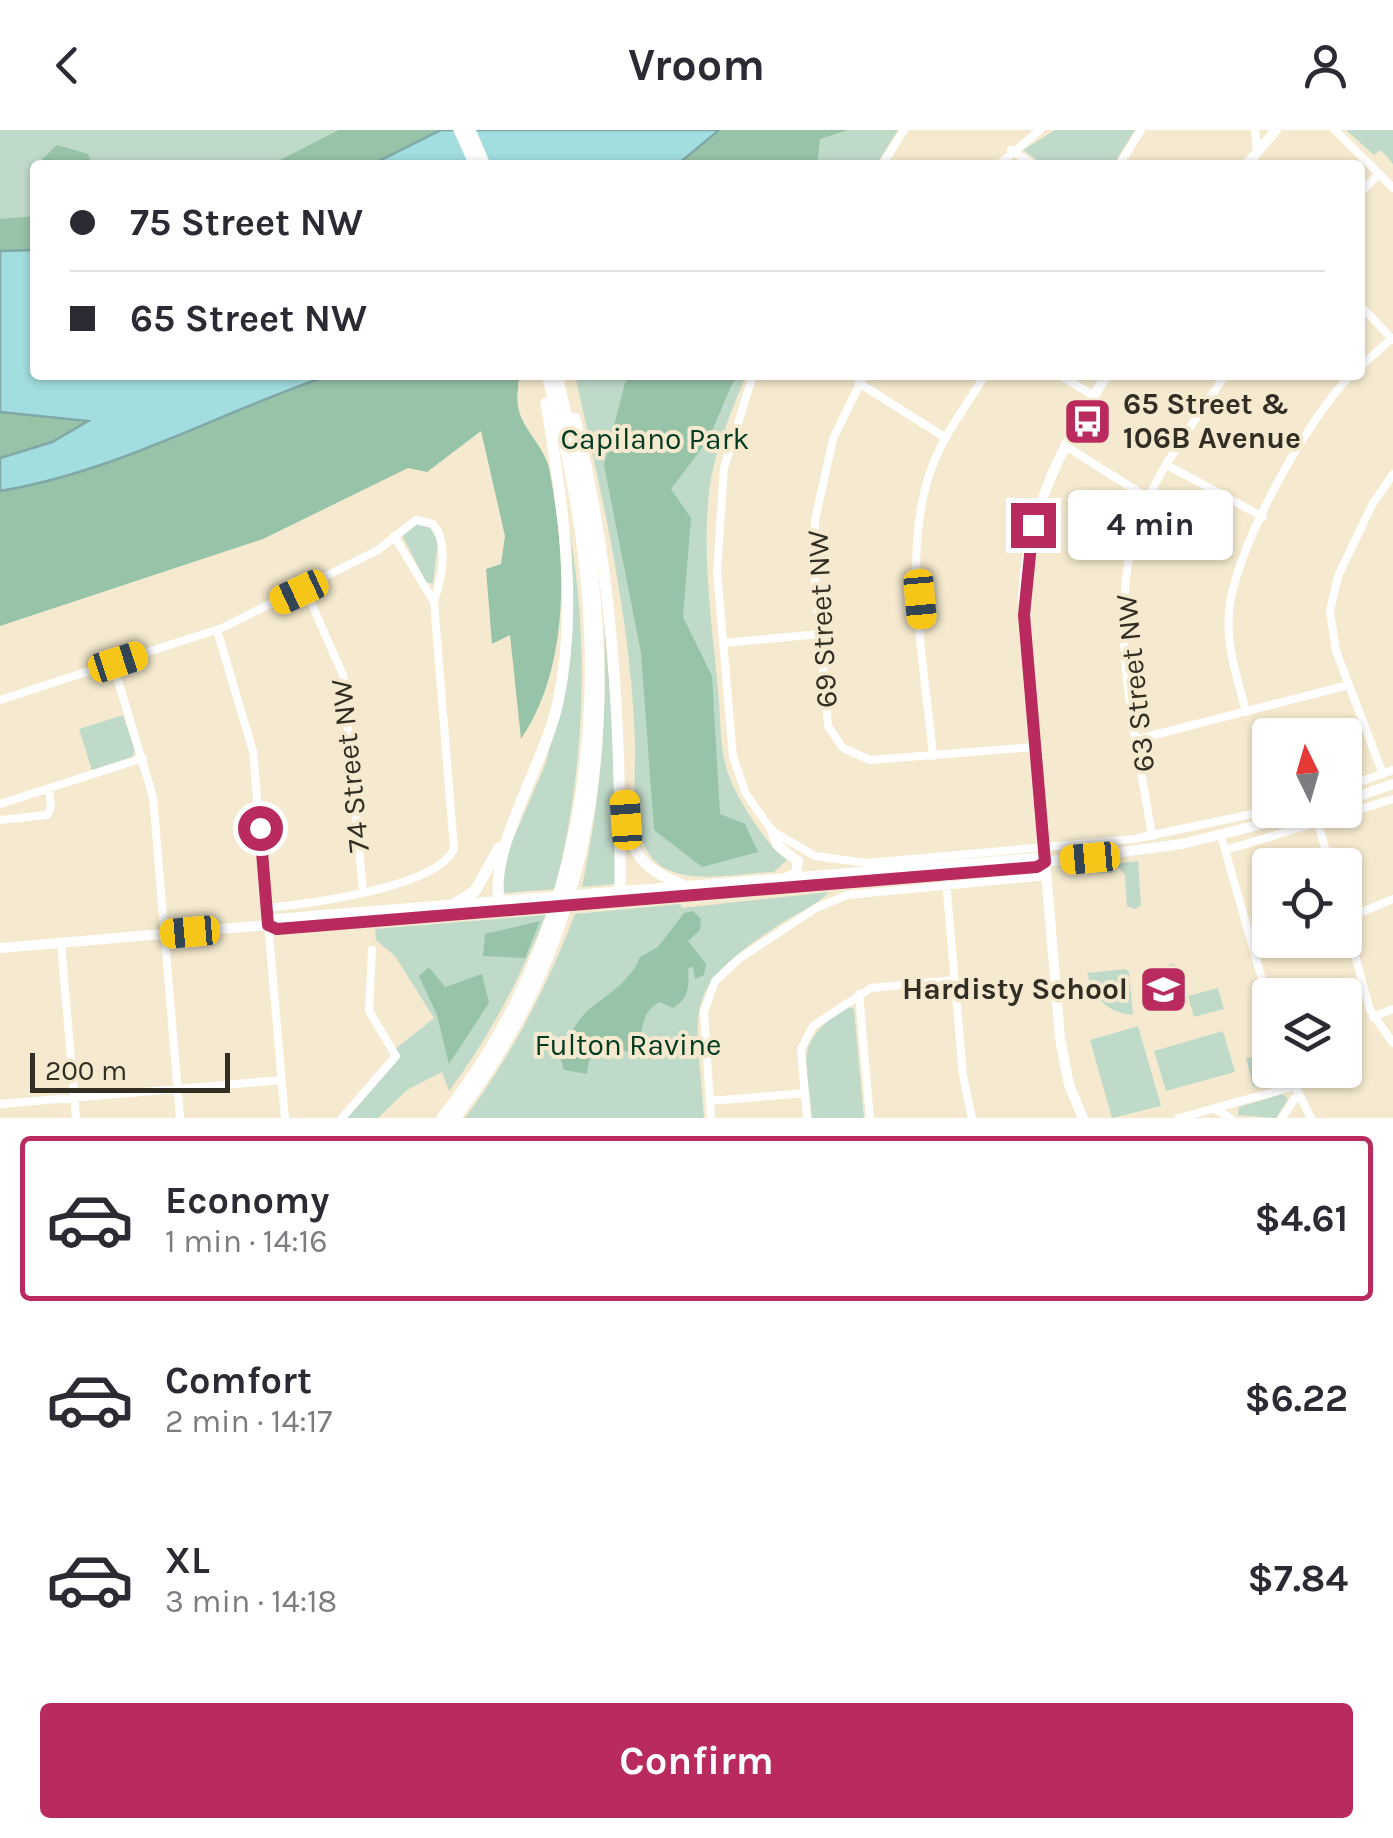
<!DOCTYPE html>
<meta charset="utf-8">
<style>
:root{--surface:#fff;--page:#f2f2f3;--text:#2b2b33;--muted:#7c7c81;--line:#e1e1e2;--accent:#b92b5e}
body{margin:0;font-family:Karla,sans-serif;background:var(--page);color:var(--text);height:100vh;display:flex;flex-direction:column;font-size:38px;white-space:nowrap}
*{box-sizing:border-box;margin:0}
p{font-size:32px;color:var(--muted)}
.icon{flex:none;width:55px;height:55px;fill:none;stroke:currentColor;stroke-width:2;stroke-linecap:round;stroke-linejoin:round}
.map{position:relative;height:988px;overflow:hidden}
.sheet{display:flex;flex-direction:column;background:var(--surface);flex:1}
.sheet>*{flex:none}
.hud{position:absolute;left:30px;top:30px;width:1335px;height:220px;border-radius:10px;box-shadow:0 2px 8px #0004;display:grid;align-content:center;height:220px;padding:0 40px;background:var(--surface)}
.needle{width:65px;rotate:355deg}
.controls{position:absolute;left:1252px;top:588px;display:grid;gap:20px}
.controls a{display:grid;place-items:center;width:110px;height:110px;border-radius:10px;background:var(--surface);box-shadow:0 2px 8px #0004;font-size:50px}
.scale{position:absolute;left:30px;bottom:25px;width:200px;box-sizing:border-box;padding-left:10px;border:5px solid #322e24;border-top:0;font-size:28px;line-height:35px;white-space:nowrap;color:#322e24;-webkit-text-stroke:8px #f5eacf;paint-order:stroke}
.end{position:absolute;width:45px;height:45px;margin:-22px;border:12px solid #b92b5e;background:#fff;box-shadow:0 0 0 5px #fff}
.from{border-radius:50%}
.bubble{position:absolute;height:70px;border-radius:10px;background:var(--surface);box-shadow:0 2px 8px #0004;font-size:32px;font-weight:700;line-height:70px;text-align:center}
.car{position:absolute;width:30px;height:60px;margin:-30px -15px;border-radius:12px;box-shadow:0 0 8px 2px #0007;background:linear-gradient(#f5c518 24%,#345 0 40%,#f5c518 0 76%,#345 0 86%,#f5c518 0)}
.hud b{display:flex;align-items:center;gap:35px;height:95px;font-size:38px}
.hud b+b{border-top:2px solid var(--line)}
.hud i{width:25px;height:25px;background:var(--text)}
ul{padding:18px 0 0;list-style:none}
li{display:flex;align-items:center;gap:30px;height:165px;margin:0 20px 15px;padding:0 20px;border:5px solid transparent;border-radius:10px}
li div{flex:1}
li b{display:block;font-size:38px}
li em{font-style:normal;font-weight:700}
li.on{border-color:var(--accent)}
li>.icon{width:90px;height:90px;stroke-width:1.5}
.primary-button{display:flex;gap:20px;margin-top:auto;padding:20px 40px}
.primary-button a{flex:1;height:115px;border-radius:10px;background:var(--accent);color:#fff;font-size:40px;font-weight:700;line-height:115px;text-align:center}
header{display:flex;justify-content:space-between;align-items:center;height:130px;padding:0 40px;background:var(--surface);font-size:45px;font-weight:700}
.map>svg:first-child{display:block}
.green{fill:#c0daca}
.forest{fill:#97c3a8}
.water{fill:#a2dddf;stroke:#80a8a7;stroke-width:2.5}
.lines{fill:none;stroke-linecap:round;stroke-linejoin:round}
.street{stroke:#fff;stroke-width:8}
.secondary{stroke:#fff;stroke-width:10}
.primary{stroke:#fff;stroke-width:11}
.route{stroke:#b92b5e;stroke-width:12}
.labels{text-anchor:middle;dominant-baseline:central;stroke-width:8;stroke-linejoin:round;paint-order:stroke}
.poi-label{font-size:30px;font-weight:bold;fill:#322e24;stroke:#f5eacf;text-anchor:start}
.park-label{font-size:30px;fill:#003a21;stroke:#f5eacf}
.street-label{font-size:30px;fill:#322e24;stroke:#f5eacf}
</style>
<header><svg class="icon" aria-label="back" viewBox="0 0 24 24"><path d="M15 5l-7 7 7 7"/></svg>Vroom<svg class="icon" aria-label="person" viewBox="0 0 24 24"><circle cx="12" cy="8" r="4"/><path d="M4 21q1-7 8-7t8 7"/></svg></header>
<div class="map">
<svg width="1393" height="988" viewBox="0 0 1393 988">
<rect width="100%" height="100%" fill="#f5eacf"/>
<path class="green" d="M0 0H439L371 35H35V120L0 121Z
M719 0H898L876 35H677Z
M1055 0H1135L1113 35H1044L1023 20Z
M1346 0H1393V34L1381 20 1374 25Z
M575 245H746C731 283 714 321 709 362 702 427 712 494 718 560 721 587 719 618 728 643 736 668 767 716 787 730L774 742C741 743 681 757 655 731 628 705 636 647 635 613 631 488 602 366 575 245Z
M567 388C591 510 585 639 555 759L504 763 502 750 509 719 545 635 565 562Z
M415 393 429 396 438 411 433 454 426 452 402 405Z
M604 489 616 635 615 754 582 757C601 667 608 581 604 489Z
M123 585 135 621 132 627 92 640 79 599Z
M1138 731 1141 775 1135 779 1127 776 1125 745 1118 737 1112 743H1077V738Z
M829 762C816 776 793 785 777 796 677 862 697 878 704 988H465C513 923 546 859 575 784L680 774 682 778Z
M546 785C520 848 490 906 449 961L442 942 407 960 378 988H342L394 932V920L434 888 395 826 376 810 375 799Z
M1173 834 1178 838 1175 845 1182 852 1183 862 1166 870 1162 860H1153L1150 854 1159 837Z
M1125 839 1129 842 1133 885C1106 882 1095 869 1087 843Z
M1218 858 1224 879 1194 887 1188 866Z
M847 876 854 879 864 988H812C807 926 792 915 847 876Z
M1138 896 1161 976 1112 988 1090 910Z
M1223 901 1235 942 1166 961 1154 921Z
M1270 926V940H1282L1284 950 1264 958 1253 956 1246 928Z
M1283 964 1288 969 1276 988 1238 985 1239 977Z"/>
<path class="forest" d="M339 0H441L371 35H270Z
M719 0H848L820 9 817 35H677Z
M57 15 88 24 92 35H36Z
M35 86V120L0 121V89Z
M330 245H519C519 255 516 266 518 276 521 298 544 316 549 338 566 424 572 534 521 609L510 505 492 514 486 439 501 434 505 406 481 301 427 342 408 338 263 409 0 496V361C119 341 218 284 330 245Z
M631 245H736L708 310 671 359 691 388 683 487 712 546 720 684 745 694 758 722 702 737 654 700 641 523 604 335 625 253Z
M0 282 89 291 52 312 0 328Z
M693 781 701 789 700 800 688 811 706 834 704 845 695 849 693 837 688 838C689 855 690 868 673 878L660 872C640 881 642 904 638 924 613 921 592 899 587 944L564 940 559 923C568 909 578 887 592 877 609 864 632 849 640 827L658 817 684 783Z
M540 791 525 828 483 826 485 804Z
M429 837 445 857 482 844 489 873 449 934 437 885 419 846Z"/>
<path class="water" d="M441 0H719L677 35H371Z
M35 120V245H330C218 283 119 341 0 361V328L52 312 88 291 0 282V121Z"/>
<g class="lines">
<path class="street" d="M1255 0 1257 22
M1335 0 1393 58
M1011 20 1034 35
M882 35 904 0
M998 35 1040 0
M1119 35 1141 0
M1360 63 1379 44
M1360 175 1393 210
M1360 237 1392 208
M753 245 724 338 717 441 733 627 746 664 772 701 815 726 867 733 1134 709 1271 680
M864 245 833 309 815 390 814 436 828 596 843 618 870 630 1035 617
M1060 245 1094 266
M859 253 946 308
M1064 315 1148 368
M1167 335 1263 387
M394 406 434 472
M305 459 343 545 363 761
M217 500 253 621 285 988
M723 513 820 504
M113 534 153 667 180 988
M0 570 222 498 378 420 416 390 433 394C450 415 441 449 434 472L454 719C436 758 307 774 266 778
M1246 582C1238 550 1226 517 1229 483 1233 421 1307 289 1351 245
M1138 609 1349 555
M933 626C925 537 900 421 932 337 944 304 967 275 985 245
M1383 644 1336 521 1330 481 1338 446 1372 375 1393 344
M1345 657 1393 640
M0 674 143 628
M0 690 47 685 51 677 49 658
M1318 694 1330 735
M1152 706C1136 604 1103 480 1142 382 1162 333 1197 289 1225 245
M1221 706 1270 878
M1226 720 1393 669
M946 751 963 945 972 988
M1393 769 1345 789 1370 880 1393 913
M61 813 76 988
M859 864 870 988
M1373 887 1393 879
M1287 940 1311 988
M709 971 805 963
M0 974 282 950
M1214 978 1230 988
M342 988 396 926 369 881 372 820
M711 988 704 882 715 851 740 828 816 778 847 765 1046 746
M807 988 801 919 813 896 871 858 954 850
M1179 988 1292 957
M1282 988 1296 967"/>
<path class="secondary" d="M1246 35 1276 0
M1345 671 1393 654
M772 701 778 716 798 731 796 744 787 747
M268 795 277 799 1037 737 1045 732 1182 714 1318 680
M0 818 268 795 276 789 336 784 1036 728 1045 732
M1083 988 1069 955 1060 908 1023 465C1028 380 1062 315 1107 245"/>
<path class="primary" d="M459 0 475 35
M470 0 485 35
M575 288C614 442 621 602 620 760L602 774
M626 689C632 728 648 741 683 755
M456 773 475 761 499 718
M516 781 499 770C490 715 546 631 558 572 579 475 562 370 546 273
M442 988C612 772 619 502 547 245
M455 988C629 758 621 514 557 245"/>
</g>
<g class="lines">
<path class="route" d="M260 698 268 795 277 799 1037 737 1045 732 1024 485 1033 395"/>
</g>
<defs>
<symbol id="bus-square" viewBox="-11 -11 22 22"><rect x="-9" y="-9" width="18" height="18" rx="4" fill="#b92b5e" stroke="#f5eacf"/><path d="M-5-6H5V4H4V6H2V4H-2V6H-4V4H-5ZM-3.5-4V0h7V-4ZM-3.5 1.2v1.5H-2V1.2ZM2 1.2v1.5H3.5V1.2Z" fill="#fff"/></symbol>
<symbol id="school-square" viewBox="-11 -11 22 22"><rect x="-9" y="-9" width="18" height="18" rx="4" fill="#b92b5e" stroke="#f5eacf"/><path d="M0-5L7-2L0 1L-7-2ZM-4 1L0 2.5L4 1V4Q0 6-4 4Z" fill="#fff"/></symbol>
</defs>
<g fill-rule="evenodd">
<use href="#bus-square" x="1060" y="264" width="55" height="55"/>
<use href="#school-square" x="1136" y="832" width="55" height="55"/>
</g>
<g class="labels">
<g class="poi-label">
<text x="1123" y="274">65 Street &amp;<tspan x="1123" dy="34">106B Avenue</tspan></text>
<text x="1128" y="859" text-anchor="end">Hardisty School</text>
</g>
<g class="park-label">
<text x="655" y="309">Capilano Park</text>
<text x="628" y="915">Fulton Ravine</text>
</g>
<g class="street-label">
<text transform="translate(822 489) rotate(-93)">69 Street NW</text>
<text transform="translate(1135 553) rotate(-96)">63 Street NW</text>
<text transform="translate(350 636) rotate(-96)">74 Street NW</text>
</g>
</g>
</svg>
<div class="controls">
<a><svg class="needle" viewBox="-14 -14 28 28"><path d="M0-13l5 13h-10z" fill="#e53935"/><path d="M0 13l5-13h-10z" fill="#7c7c81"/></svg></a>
<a><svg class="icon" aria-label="locate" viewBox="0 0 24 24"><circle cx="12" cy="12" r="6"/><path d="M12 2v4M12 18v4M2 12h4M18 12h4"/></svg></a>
<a><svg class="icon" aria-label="layers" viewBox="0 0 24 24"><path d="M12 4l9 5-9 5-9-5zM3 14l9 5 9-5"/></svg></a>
</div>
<div class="scale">200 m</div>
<i class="end from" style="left:260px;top:698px"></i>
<i class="end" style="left:1033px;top:395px"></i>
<div class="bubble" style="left:1068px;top:360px;width:165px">4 min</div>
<i class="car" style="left:299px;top:462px;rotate:245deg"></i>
<i class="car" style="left:920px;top:469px;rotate:175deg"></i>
<i class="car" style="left:118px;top:532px;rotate:72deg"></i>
<i class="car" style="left:626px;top:690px;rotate:356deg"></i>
<i class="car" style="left:1090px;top:728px;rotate:265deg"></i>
<i class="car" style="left:190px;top:802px;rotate:265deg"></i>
<div class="hud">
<b><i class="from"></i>75 Street NW</b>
<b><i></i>65 Street NW</b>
</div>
</div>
<section class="sheet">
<ul>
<li class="on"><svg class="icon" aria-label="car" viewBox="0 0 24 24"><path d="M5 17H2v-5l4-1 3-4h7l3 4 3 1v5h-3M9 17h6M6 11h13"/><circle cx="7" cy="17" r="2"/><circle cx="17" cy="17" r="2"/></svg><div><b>Economy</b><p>1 min · 14:16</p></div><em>$4.61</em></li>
<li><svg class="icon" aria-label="car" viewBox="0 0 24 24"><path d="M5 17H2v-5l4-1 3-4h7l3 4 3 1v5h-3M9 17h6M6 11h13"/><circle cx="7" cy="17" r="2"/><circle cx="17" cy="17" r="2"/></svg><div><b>Comfort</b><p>2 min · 14:17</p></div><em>$6.22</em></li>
<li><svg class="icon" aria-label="car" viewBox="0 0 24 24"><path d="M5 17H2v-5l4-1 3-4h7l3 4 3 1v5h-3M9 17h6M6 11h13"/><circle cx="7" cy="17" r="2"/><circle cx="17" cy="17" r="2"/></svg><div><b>XL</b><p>3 min · 14:18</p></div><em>$7.84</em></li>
</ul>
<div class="primary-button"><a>Confirm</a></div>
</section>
